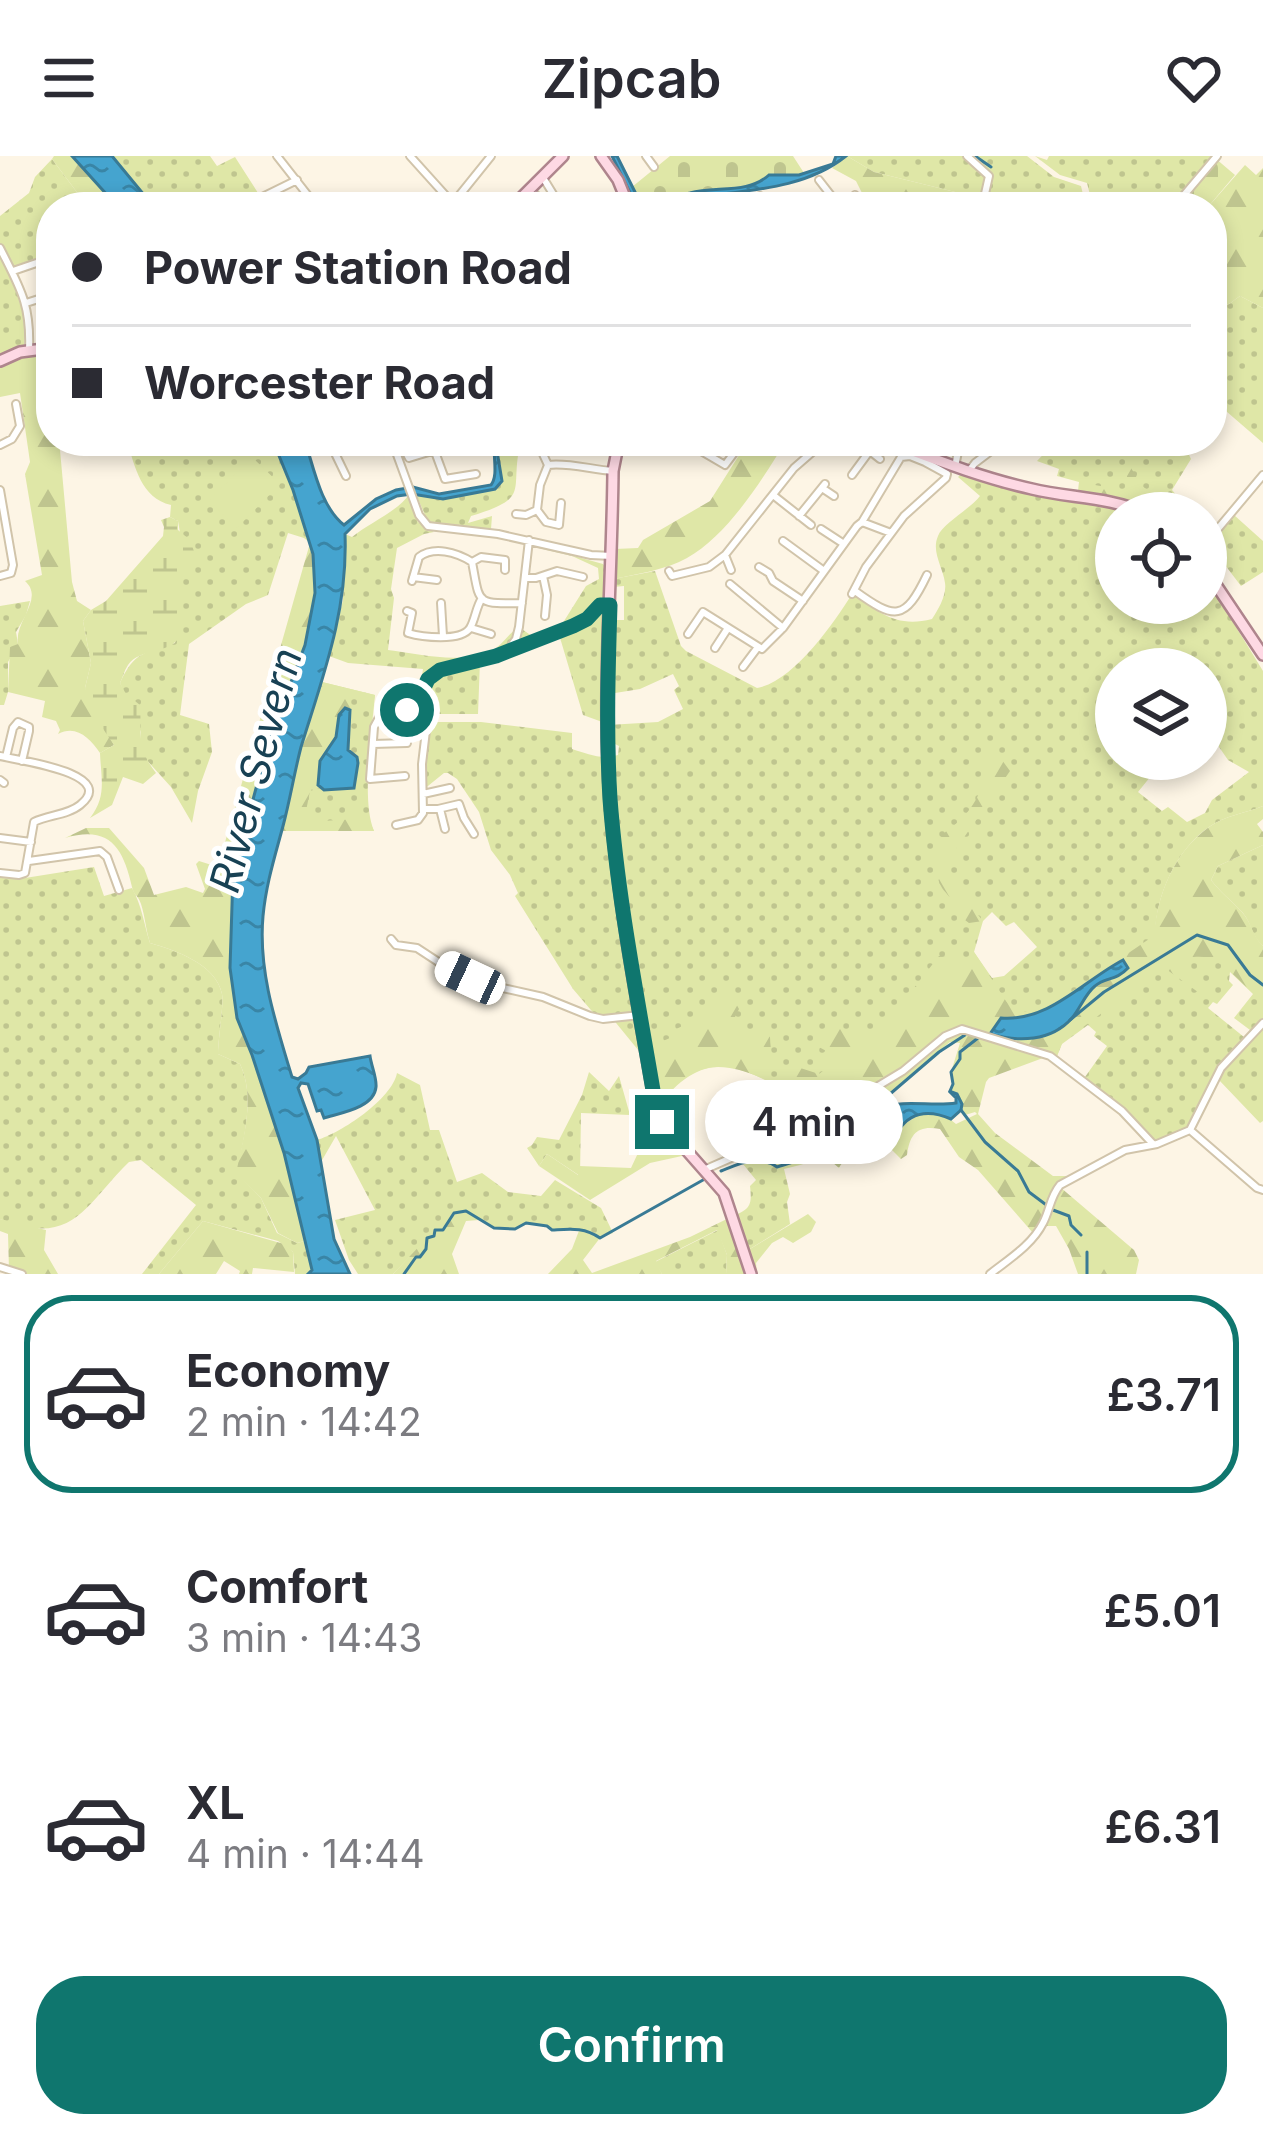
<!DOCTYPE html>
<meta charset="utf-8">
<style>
:root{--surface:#fff;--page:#f7f7f7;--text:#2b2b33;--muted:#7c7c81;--line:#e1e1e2;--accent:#0f766e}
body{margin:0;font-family:Inter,sans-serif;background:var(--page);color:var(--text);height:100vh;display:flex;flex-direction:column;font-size:45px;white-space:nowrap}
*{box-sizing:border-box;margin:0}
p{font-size:39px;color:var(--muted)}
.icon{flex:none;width:66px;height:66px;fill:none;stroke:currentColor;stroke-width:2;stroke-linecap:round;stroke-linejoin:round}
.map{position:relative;height:1118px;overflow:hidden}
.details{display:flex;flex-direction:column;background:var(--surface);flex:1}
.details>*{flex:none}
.guide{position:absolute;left:36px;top:36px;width:1191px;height:264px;border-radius:48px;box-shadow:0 6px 18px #0003;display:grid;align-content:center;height:264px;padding:0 36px;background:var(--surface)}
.fabs{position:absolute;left:1095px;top:336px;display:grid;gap:24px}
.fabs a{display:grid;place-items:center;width:132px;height:132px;border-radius:50%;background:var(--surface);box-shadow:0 6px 18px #0003;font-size:60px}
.end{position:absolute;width:54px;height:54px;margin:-27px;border:15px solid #0f766e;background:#fff;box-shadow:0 0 0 6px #fff}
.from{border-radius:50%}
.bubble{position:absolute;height:84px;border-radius:42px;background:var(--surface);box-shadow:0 6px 18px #0003;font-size:39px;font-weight:600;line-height:84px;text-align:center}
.car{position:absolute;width:36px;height:72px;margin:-36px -18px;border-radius:15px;box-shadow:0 0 9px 3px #0007;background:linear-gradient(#fff 24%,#345 0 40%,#fff 0 76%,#345 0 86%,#fff 0)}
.guide b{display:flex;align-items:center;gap:42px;height:114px;font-size:45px}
.guide b+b{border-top:3px solid var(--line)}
.guide i{width:30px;height:30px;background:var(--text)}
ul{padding:21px 0 0;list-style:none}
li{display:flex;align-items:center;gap:36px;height:198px;margin:0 24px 18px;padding:0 12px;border:6px solid transparent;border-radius:48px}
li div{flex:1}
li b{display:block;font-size:45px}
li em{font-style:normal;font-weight:600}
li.selected{border-color:var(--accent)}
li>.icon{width:108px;height:108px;stroke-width:1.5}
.action{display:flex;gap:24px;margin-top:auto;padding:24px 36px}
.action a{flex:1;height:138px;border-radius:48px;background:var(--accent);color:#fff;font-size:48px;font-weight:600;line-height:138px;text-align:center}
header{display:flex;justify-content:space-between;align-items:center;height:156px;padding:0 36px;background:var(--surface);font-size:54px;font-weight:600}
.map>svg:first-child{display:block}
.grass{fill:url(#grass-dots);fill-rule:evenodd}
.forest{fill:url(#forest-firs);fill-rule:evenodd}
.wetland{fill:url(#wetland-marsh)}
.cemetery{fill:url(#cemetery-stones)}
.garden{fill:#dfe7a7}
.water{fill:url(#water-ripples);stroke:#397a95;stroke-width:3}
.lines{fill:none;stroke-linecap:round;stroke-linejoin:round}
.stream{stroke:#397a95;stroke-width:3}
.minor-casing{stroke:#d1c4aa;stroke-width:10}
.major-casing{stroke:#af858d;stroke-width:14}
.minor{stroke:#fff;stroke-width:6}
.major{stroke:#fed9e4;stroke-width:9}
.route{stroke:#0f766e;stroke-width:15}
.labels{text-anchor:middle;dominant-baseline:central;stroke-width:10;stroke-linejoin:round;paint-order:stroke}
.water-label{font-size:42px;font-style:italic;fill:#184154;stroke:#fff}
</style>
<header><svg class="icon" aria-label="menu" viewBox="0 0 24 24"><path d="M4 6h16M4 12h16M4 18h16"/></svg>Zipcab<svg class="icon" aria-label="heart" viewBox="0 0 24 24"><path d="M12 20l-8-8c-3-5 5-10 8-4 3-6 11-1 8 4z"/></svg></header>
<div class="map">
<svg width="1263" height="1118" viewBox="0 0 1263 1118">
<defs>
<pattern id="grass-dots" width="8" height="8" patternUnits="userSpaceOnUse" patternTransform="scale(3)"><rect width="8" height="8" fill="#dfe7a7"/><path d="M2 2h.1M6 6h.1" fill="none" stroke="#bfc58f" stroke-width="1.8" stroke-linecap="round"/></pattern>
<pattern id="forest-firs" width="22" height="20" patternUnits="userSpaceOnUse" patternTransform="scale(3)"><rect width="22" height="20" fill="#dfe7a7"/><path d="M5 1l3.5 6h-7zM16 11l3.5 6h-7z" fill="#bfc58f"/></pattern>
<pattern id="wetland-marsh" width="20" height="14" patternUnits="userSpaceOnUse" patternTransform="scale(3)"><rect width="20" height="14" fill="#dfe7a7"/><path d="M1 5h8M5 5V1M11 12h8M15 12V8" fill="none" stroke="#bfc58f"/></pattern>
<pattern id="cemetery-stones" width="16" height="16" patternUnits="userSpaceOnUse" patternTransform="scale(3)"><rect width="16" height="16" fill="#dfe7a7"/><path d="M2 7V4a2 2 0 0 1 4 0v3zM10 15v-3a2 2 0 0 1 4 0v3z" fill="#bfc58f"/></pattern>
<pattern id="water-ripples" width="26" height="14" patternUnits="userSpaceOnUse" patternTransform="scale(3)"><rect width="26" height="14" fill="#45a4cf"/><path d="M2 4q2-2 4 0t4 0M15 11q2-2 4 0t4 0" fill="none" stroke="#3985a6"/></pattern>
</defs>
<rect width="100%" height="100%" fill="#fdf5e5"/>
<path class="grass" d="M112 0H210L217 10 235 1 260 40 244 51H154Z
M847 0H1027L1054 21 1081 30 1086 51H1016L874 16Z
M1035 0 1047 4 1049 0H1211L1170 51H1093L1087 27 1060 19Z
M52 3 88 51H51V102L16 113 0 88V60L29 37 35 21Z
M0 96C15 127 30 154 24 189L0 199Z
M1240 140 1263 152V287L1212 243V146C1227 154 1228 148 1240 140Z
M127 285H273L293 334 310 387 304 382 288 377 268 439 246 448 189 488 180 559 209 568 212 596 198 635 192 667 171 631 143 600 140 587 141 576 120 527C134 496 144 497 175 487L181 450 180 432 186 412 178 365 170 361 171 349C141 342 135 311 127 285Z
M499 285H521C508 335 534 341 471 360L468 367 492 360 491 373 436 368 427 364 416 338C445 341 474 343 500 328 504 315 495 300 499 285Z
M1056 285H1201L1189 299 1191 303 1172 334 1178 341 1168 357H1150L1136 350 1078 340 1079 326 1057 320 1059 313 1037 305Z
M963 316 1035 337 1115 351 1134 357H1116V447H1206V422L1263 515V650C1246 657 1224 660 1209 671 1176 694 1156 739 1155 779L1263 824V864L1250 874 1234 862 1253 838 1230 816 1229 825 1233 829 1217 848 1213 846 1208 852 1244 881 1210 925 1186 974 1158 986H1154L1125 955 1085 921 1107 890 1094 880 1096 876 1088 869 1062 888 1057 900 969 874 812 951C749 914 709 882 656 953L643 900 612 862 596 860 573 833 515 740 518 737 510 719 491 694 479 656 457 623 448 617H444L423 634 428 566 418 545 423 513 348 507 329 500 343 444 345 378 352 381C369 367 400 354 409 338L418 366 434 376 424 378 397 392 391 433 394 442 388 494C419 498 458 508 489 496 502 491 508 477 519 471L536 483 480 505 478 558H430L432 566H481L572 577V593C588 598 601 604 618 599L619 590 609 585 608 569 658 566 683 553 674 534 679 530 673 518 640 533 609 538 605 567 583 559 558 475 587 463 604 451 607 464H624V430L613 431V423L655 415 681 490 686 495 757 532C793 526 834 467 852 438 880 457 897 472 932 463 938 454 947 439 945 427 943 411 931 396 938 380 942 368 970 353 980 340L958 321ZM1116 513H1206V572L1228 604 1249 616 1212 644 1205 657 1187 666 1168 651 1162 655 1138 636 1155 615 1160 603H1116ZM992 756 1006 770 1014 766 1037 791 1004 820 992 822 974 796 983 765Z
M1234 359 1263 385V416L1241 430 1209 388Z
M538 390 603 408 608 415 607 445H595C594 461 573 467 559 473L586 430 599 423 598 412 572 400 534 391Z
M30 445 26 459 16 476 18 488 8 506V536L4 549H0V450Z
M322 526 375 539C372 575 361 644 374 675L287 673Z
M1263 689V790C1250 778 1252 766 1241 755 1231 744 1220 736 1211 724L1218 710Z
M94 711 104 740 132 732C142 750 144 768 150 787 175 794 216 808 222 838 224 849 218 883 218 898L240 908C256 942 243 982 237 1018L261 1042 277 1077 297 1087 305 1085 313 1118 308 1116V1118H295L293 1096 278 1085 203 1065 159 1118H142L196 1049 141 1004 129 1006C84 1050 73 1092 0 1063V717L25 722Z
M1263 871V965L1260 967 1218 923 1250 882Z
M589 916 609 935 619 920 630 959 581 957 580 1020 547 998 539 1010 527 992 532 989 537 981 559 984 582 939Z
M397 917 420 929 430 974H439L457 1026 482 1017 508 1036 541 1040 555 1024 601 1052 613 1077 600 1082C584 1071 571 1073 552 1074L547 1070 526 1067 515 1073 494 1072 476 1060 454 1057 443 1074 434 1076V1080L427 1083 393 1118H358L349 1104 335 1064 375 1054 336 980 321 1006 317 984C341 977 392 943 397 917Z
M805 970 814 986 813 998 799 1004 800 1009 784 1013 790 1038 787 1046 790 1068 745 1096 733 1060C751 1053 752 1048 750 1030L756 1024 738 1002Z
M718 1074 727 1099 726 1118H662L655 1106Z"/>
<path class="forest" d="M54 0H72L118 51H88L52 3Z
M847 0 874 16 1016 51H947L908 41 905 51H869L856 25 832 12Z
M1245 9 1256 19 1263 12V152L1240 140C1228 148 1227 154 1212 146V51H1208Z
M41 198 50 233 51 285H58L60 294 72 426 77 445 91 454 83 465 91 507 85 532 114 589 100 597C90 582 76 568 58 578L60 574 56 565 42 561 45 545 8 536 10 491 18 488C14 465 45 443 25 425L42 419 25 318 30 306 20 237 0 241V210L14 202Z
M748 285H786C762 324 728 379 687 402 665 414 638 418 613 423L615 393 638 392 643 384 710 345Z
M1131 312 1142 330 1152 337 1172 335 1178 341 1168 357H1150L1136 350 1078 340 1079 326 1127 335V315Z
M310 387 313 398 315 437 305 489 269 584 233 718 230 812 237 862 252 899 284 997 305 1085 297 1087 278 1077 261 1042 236 1018C243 982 256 942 240 908L218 898C218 883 224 849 222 838 216 808 175 794 150 787 146 775 145 760 141 748 137 737 135 742 132 731 123 692 110 669 65 682L86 672H109L144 712 154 739 186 731 203 737 205 733 196 708 199 705 218 711Z
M322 526 375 539 374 544 351 538 345 541 353 550 337 563C337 592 315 602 320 632L310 635 305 660 323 665 368 662 374 675H282L301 593Z
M991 595 999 600 1010 615 947 706 945 713 952 727 983 765 969 767C959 760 958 756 953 746 950 740 944 736 941 730 935 719 933 696 939 684 943 676 953 671 959 665 975 651 987 627 984 606Z
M1263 650V663L1257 668 1263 676V689L1218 710 1211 724C1220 736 1231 744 1241 755 1252 766 1251 778 1263 790V844C1234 826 1217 785 1177 807L1209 831 1202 839 1166 813 1147 823 1062 887 1057 900 1032 891 1028 893 1051 903 1043 902 989 922 986 926 978 958 995 977 1053 1020H1071C1040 1040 1053 1055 1033 1077L978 1014 959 1001 940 973C918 969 910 977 907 999L901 1003 887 989 880 986C865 990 846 999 839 1012L826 1001 800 1009 798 1004 825 991 845 974 839 988C845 986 850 983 856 981 866 977 876 979 885 977 913 971 923 939 956 968L977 958 975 956 965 959 957 938 950 935 953 928 951 916 960 887 950 886 890 936 882 937 862 949 830 959 775 929 785 910 791 909 819 918 828 911 830 897 817 890V883C836 865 851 875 872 879L885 869 939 800 965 804 962 809 965 811 974 796 1006 845 1018 857C1067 848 1112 806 1154 780 1157 739 1174 696 1209 671 1224 660 1246 657 1263 650ZM1119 805 1128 812C1116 824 1105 822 1095 830 1085 838 1080 853 1072 862 1051 886 1019 886 990 879L998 865C1005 863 1011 864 1017 863 1052 859 1091 824 1119 805Z
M725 839 734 844 739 853 735 861 741 867V879L763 875 770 881C770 896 777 912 764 923 714 901 689 908 656 953L646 892 670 882 676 873 696 864 698 860H704L715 842Z
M1060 1031 1134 1094 1139 1104 1136 1118H1078L1069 1093 1056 1070H1045L1053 1054 1055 1037Z
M466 1055 479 1064 466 1065 452 1098 459 1118H393L427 1082 434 1080 435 1074H443L452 1059Z
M808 1058 816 1066 811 1076 793 1087 783 1081 772 1087 756 1107 757 1118H726L727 1099 717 1074 656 1105 662 1118H548L572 1093 580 1072 590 1074 600 1082 583 1104 592 1117 690 1081 733 1060 745 1096Z
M0 1063 46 1074 44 1094 58 1118H22L9 1114 8 1078 0 1075Z
M203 1065 284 1088 293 1096 294 1116 253 1112 252 1118H239L240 1115 224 1105 216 1118H159Z"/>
<path class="wetland" d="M170 361 178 365V374L190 384 196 401C167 432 194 461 178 483 167 498 140 492 128 509 124 515 123 521 120 527L126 538 140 549C142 580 136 591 156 617L143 628 123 621 112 649 90 662C107 640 101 623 100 597L114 589 87 549 85 532 91 507 83 465 91 454 106 445 163 380 164 371 161 364Z"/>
<path class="cemetery" d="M670 0H793L804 17 797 22 736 35 698 38 654 49 642 46 632 31Z
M1215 2 1235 19 1208 51H1193L1181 41Z"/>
<path class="garden" d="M252 301 280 328 237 372 209 345Z
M660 961 691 998 650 1007 590 1044 539 1010 547 998 578 1019 579 1010 631 1012 645 982 658 981V996Z"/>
<path class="water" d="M72 0H112L154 51H118Z
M612 0H617L638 42 650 49C664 46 676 40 690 37 716 30 748 38 769 19H799L833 8 836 0H846C805 33 749 34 699 41 688 42 680 47 671 50 662 52 651 51 642 51L633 43Z
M273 285H305C314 313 321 351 344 369L376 343 396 334 413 331 439 338 491 329C499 318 492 300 495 285H499L497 295 502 325 495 333 443 343 412 338 397 340 370 353 345 378C348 455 323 520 301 591 294 618 290 644 283 670 275 700 266 728 263 760 258 815 276 868 292 921L298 923 306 917 309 911 370 900C371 909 377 922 376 931 374 952 340 957 324 962L321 954 317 955 308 928 301 927 298 932 317 984 334 1083 350 1118H308L312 1114 284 997 252 899 237 862 230 812 233 718 269 584 305 489 315 437 313 398 293 334Z
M345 552 350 554 348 594 357 601 358 607 354 632 324 634 318 629 320 605 336 581 339 559Z
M1123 804 1128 812C1116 825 1105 821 1095 830 1085 838 1080 853 1072 862 1051 886 1018 886 990 878L1001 862C1049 866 1083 825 1123 804Z
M949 935 957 938 962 948 961 954 951 963C930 954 911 955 898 975L875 976 887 971 880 960 882 952C905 943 932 951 956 947V942Z"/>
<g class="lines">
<path class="stream" d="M975 0 991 11
M1070 864 1104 836 1197 779 1228 789 1250 819 1263 829
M950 935 953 928 951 916 960 903V896L978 882
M857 953 890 938 939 896 965 879
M961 954 985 986 1018 1015 1029 1036 1053 1054 1069 1060 1071 1069 1081 1079
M721 1015C741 1007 758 998 777 1011 790 1007 803 1004 815 997 839 984 844 962 875 976
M404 1118 416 1101H420L426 1093 427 1082 434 1080 435 1074H443L454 1057 466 1055 494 1072 515 1073 526 1067 547 1070 552 1074C571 1073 584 1071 600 1082L703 1024
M1087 1118V1096"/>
<defs>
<path id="minor" d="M277 0 317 51
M410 0 456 51
M646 0 654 11
M967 0 989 20 982 51
M542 20 561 51
M819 24 840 51
M267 40 272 51
M760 40 774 51
M244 50 297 24
M450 51 491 0
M524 51 536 39
M846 51 855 39
M1174 51 1217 0
M0 92C20 132 31 148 29 194
M13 115 51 102
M26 147 51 139
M334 285 332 291 346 320
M392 285 419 359 428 370 498 378 591 399 612 400
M400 285 409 302 465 285
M431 285 445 323 476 318
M542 285V296L548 309
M684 285 725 309 743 285
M0 289 12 283 20 270 16 248
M870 295 880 303
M955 311 960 285
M968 316 975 307 1004 285
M852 319 877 285
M822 332 834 340
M0 334 13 409 11 417 0 420
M773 339 811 369
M561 347 559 369 546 366 537 354 540 329 548 309C567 306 593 314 613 315
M516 358 526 359 537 354
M799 360 825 328
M862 366 901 301 910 300 925 306V304
M821 373 844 388
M783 385 824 415
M1206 387 1263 319
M725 399 794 312 825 285
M472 406 481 401 505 404V414
M759 411 769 417 773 425 803 445
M669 415 672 420 709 411 725 399 731 414
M543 420 547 439 545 460
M413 421 437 424
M525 422H536L557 415 583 421
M412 425 419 401C434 390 456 396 472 406 480 448 475 448 522 447
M730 428 783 472
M855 435C895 464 905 465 927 419
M852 438 866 411 904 360 946 322 947 318 925 306
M441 447 443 480
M407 455 412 457 408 477C421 481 461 486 470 472 475 464 476 451 482 442
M471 472 491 478
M688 478 703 456 762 493 783 472 857 370 862 366 891 377
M510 491 516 483 519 471 529 384
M715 492 728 472
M743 511 758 491
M418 545 428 523 440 514 496 499 573 469 587 463 600 449H610
M373 588 407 587
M0 600C16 604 120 617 80 649 68 659 48 659 34 666L25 717 19 719 0 717
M6 601 13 572 18 566 29 571V575L22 605
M405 620 370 623 374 571 380 560 411 553 418 545
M0 624 4 627
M423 638 450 632
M423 653H438L459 648 464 662 474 678
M440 653 445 673
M396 669 418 664 423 657 422 608 428 558 418 545
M0 682 31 686
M29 705 100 695 107 701 119 734
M391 783 396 789 417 792 446 811 485 828 543 841 590 860 603 863 640 859
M1190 974 1221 912 1263 867
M706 1013 830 959 903 915 945 880 962 873 1050 900 1122 955 1153 988
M0 1111 22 1118
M990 1118C1009 1103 1032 1089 1043 1067 1050 1054 1050 1041 1060 1029L1125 994 1157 988 1190 974 1257 1032 1263 1034"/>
<path id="major" d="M601 0 618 24 629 51
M512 51 563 0
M0 205 20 196 51 192
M619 285 613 315C612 424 602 535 610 644 618 748 638 851 656 953L666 971 724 1037 751 1118
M886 285C934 303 982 322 1032 333 1069 342 1110 341 1145 357
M1206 414 1263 499"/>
</defs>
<use href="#minor" class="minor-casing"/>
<use href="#major" class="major-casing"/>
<use href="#minor" class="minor"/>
<use href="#major" class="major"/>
</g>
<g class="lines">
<path class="route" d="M407 554 416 549 428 523 440 514 496 500 573 470 587 463 600 449H610C608 513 606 578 610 643 618 747 639 850 656 952L662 966"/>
</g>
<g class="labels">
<g class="water-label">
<text transform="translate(255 614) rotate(-75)">River Severn</text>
</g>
</g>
</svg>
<div class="fabs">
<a><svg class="icon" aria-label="locate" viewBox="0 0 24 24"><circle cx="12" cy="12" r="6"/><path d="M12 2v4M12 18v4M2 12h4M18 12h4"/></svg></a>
<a><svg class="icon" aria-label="layers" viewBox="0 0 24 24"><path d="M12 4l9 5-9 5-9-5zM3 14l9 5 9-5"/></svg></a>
</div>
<i class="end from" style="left:407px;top:554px"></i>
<i class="end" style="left:662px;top:966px"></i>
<div class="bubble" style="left:705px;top:924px;width:198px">4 min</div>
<i class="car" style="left:470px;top:822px;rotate:295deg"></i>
<div class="guide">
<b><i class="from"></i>Power Station Road</b>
<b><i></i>Worcester Road</b>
</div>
</div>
<section class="details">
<ul>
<li class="selected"><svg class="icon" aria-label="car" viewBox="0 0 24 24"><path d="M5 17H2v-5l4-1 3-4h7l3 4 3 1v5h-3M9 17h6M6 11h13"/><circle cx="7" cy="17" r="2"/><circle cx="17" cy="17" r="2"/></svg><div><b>Economy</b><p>2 min · 14:42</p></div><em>£3.71</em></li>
<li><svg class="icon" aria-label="car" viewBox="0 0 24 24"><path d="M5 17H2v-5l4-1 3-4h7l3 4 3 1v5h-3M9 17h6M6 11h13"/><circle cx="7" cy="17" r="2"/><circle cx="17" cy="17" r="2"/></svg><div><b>Comfort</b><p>3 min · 14:43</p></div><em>£5.01</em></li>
<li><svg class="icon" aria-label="car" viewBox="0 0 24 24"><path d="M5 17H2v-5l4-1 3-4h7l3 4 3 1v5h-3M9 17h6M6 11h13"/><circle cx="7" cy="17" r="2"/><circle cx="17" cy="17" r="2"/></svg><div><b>XL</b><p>4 min · 14:44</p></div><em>£6.31</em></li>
</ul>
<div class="action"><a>Confirm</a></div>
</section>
